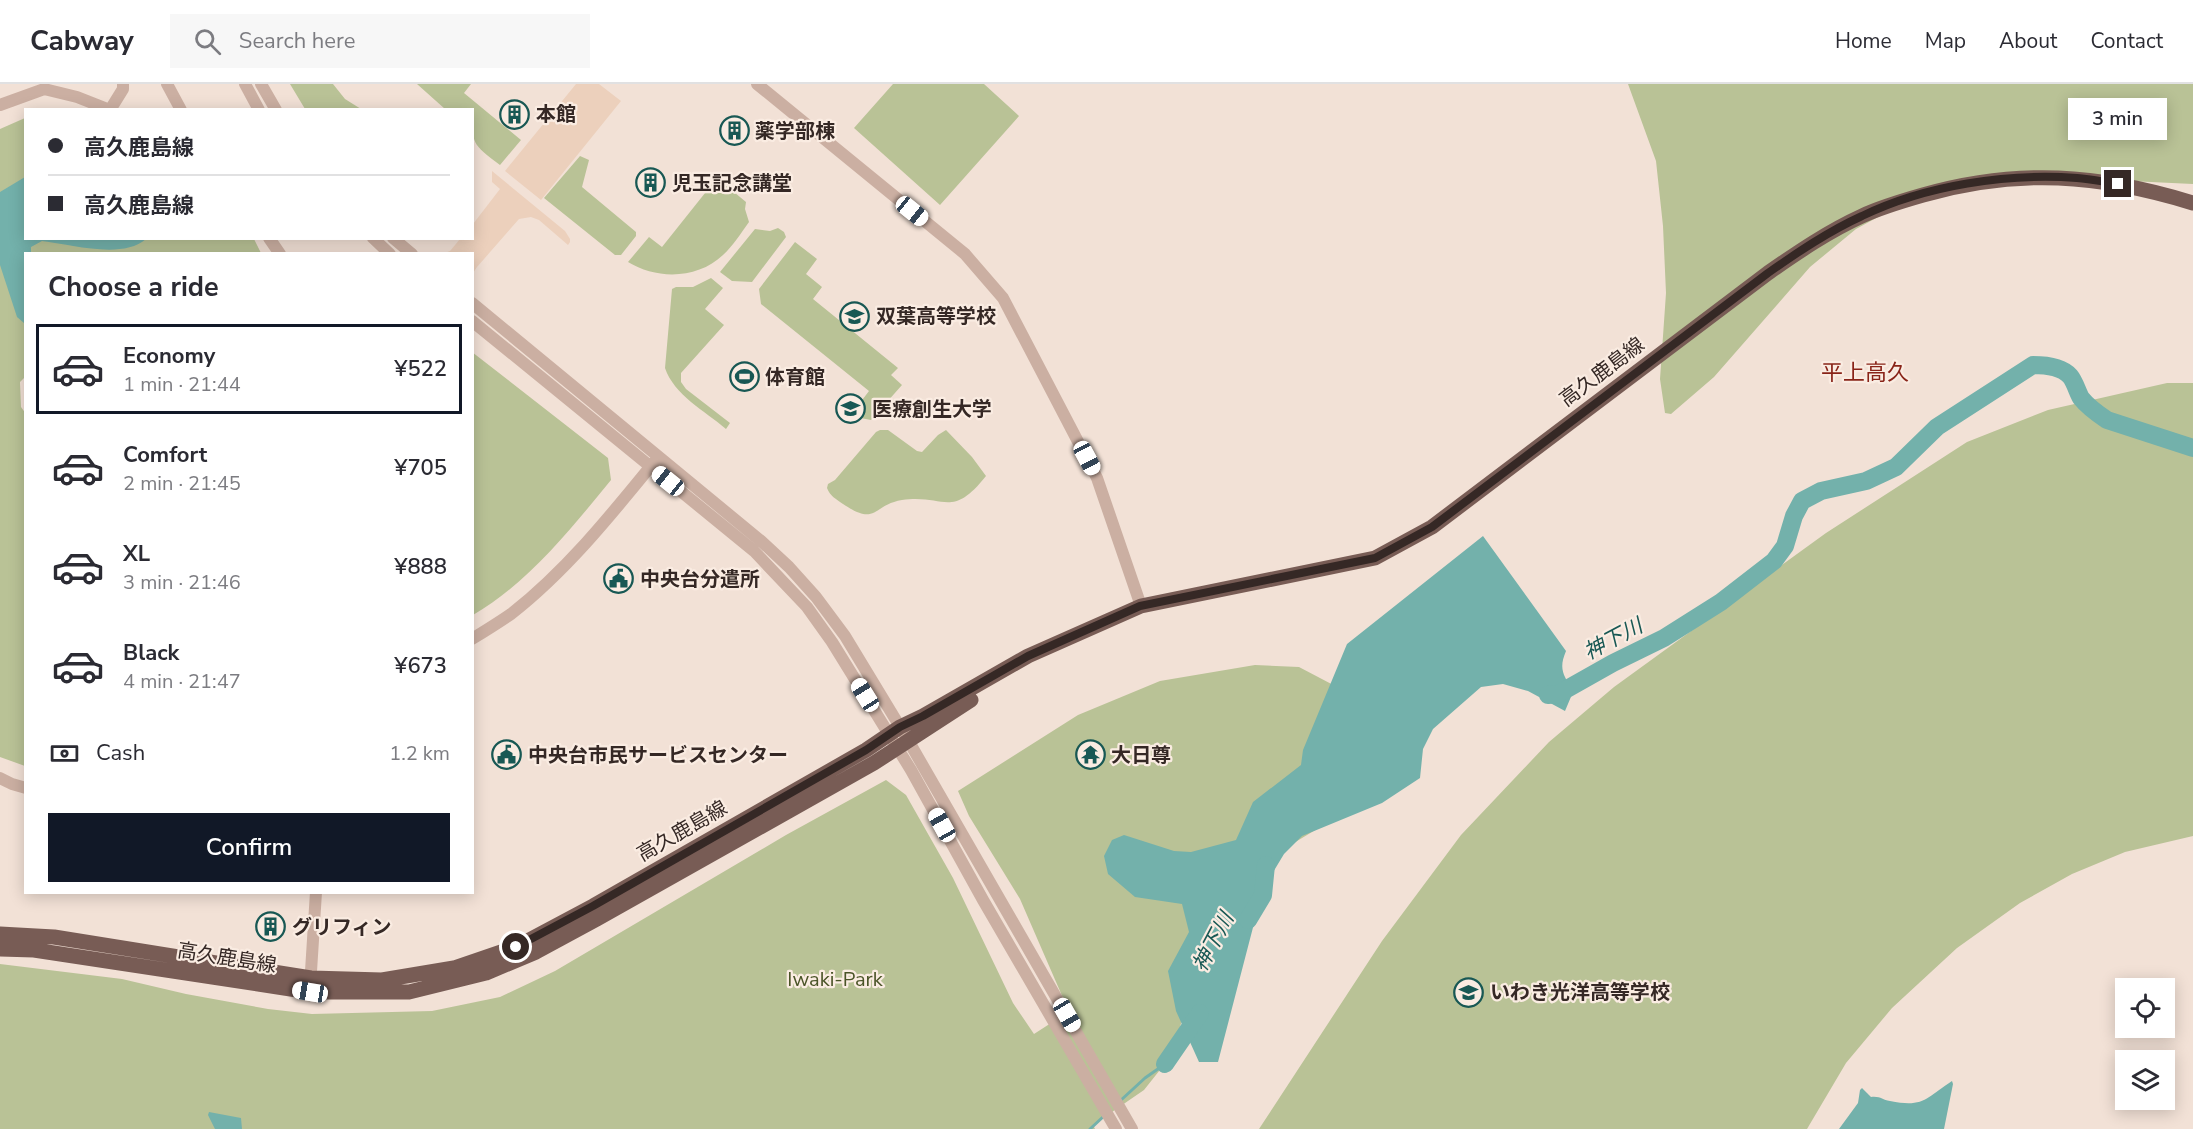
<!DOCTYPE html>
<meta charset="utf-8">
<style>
:root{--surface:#fff;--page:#f7f7f7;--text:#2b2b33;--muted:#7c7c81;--line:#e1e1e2;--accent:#111827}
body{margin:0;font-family:"Nunito Sans","Noto Sans JP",sans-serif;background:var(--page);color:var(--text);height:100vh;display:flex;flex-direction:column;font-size:22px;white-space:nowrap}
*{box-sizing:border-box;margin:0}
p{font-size:20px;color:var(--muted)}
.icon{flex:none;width:33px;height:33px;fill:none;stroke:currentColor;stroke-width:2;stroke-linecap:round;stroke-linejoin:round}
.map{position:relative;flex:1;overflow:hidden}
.sheet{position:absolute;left:24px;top:168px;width:450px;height:642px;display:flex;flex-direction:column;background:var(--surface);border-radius:0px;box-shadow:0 3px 15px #0003}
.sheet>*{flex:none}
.top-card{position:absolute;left:24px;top:24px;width:450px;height:132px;border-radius:0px;box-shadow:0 3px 15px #0003;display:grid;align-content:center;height:132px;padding:0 24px;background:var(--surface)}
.tools{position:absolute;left:2115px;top:894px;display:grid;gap:12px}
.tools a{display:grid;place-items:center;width:60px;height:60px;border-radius:0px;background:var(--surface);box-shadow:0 3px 15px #0003;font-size:30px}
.end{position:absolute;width:27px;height:27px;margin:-14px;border:8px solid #352825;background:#fff;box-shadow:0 0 0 3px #fff}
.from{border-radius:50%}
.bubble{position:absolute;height:42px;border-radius:0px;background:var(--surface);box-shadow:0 3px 15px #0003;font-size:20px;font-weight:600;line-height:42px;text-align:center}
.car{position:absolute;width:18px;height:36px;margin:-18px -9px;border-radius:8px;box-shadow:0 0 4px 2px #0007;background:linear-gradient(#fff 24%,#345 0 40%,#fff 0 76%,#345 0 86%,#fff 0)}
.top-card b{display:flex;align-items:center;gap:21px;height:57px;font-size:22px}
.top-card b+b{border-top:2px solid var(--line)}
.top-card i{width:15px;height:15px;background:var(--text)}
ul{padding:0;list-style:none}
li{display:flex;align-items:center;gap:18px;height:90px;margin:0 12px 9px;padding:0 12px;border:3px solid transparent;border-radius:0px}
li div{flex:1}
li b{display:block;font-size:22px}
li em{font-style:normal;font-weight:600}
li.selected{border-color:var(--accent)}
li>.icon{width:54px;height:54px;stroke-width:1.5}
h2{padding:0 24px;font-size:27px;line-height:72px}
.pay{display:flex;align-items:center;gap:15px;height:66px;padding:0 24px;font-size:22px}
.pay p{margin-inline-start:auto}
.primary-button{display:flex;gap:12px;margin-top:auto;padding:12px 24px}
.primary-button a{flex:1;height:69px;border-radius:0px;background:var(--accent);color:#fff;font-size:24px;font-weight:600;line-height:69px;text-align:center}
header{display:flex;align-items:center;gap:36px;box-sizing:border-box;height:84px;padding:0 30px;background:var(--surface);border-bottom:2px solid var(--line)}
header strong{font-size:28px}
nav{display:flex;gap:33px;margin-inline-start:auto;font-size:21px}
.search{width:420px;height:54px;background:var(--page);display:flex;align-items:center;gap:15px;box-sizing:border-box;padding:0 21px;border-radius:0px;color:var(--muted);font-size:22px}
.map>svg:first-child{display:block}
.green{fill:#b9c296}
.plaza{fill:#ecd0bc}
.water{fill:#73b1ab}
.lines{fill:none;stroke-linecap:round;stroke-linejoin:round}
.stream{stroke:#73b1ab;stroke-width:3}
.river{stroke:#73b1ab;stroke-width:18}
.minor{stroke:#cbafa2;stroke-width:12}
.major{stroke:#785c55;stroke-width:15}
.route{stroke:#352825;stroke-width:8}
.labels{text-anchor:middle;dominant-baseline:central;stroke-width:4.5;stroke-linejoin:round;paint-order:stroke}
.poi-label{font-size:20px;font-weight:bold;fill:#352825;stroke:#faece2;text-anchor:start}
.street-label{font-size:20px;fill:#352825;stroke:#faece2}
.park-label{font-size:20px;fill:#4a5427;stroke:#faece2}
.water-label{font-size:21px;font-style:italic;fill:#185854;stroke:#faece2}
.quarter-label{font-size:22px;fill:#892419;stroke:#faece2}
</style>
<header>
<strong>Cabway</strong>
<div class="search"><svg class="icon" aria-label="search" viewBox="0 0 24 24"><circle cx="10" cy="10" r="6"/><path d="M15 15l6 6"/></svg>Search here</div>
<nav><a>Home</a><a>Map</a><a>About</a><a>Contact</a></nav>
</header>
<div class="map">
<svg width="2193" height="1045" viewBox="0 0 2193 1045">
<rect width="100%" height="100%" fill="#f2e1d6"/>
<path class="green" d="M290 0H333L345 15 361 25H305Z
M417 0H471L464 9 521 56 500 81C472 60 472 60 472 26L445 25Z
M893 0H984L1019 32 940 121 854 44Z
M1628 0H2193V100L2088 95 2005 97 1902 120 1856 145 1810 183 1714 293 1671 330 1665 329 1660 295 1666 209 1663 142 1656 77Z
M25 34 26 154 254 155 261 169 26 170V292L20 298 21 323 26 330 25 682 0 673V45Z
M580 72 589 76 582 103 636 148V152L621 171H615L544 114Z
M717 94 746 118 745 125 749 138C741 149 733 162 723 171 698 195 657 196 628 178L649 153 662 163Z
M778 144 784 148 786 153 752 198 732 197 720 188 755 145 770 147Z
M795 158 817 175 806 190 822 203 813 215 898 284 891 291 902 301 871 336 850 332 869 307 761 220 759 205Z
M711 194 723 204 705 225 724 241 681 289V298L686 305 730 339 726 345C705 327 674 311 665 284L672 205 676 203H693Z
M472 268 608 374 611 396C570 446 529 498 473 531Z
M2167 299H2193V752L2125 768 2072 790 2020 819 1957 864 1892 924 1846 979 1807 1045H1259L1382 857 1461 751 1549 658 1614 603 1826 449 1967 358 2048 326Z
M880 346H888L917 367 922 368 938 351 946 346 972 373 986 392C951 436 945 410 902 416 872 421 877 443 843 420 836 415 830 412 827 404L828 400 835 396 876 348Z
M1255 581 1299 583 1339 604 1332 736 1259 780 1184 930 1171 972 1144 1006 1093 1041 1095 1045H0V880L122 895 186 910 268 925 312 930 432 927 500 913 555 887 786 751 886 696 906 711 953 794 1013 919 1034 950 1065 930 1063 914 1020 815 969 732 958 707 1078 631 1160 597Z"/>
<path class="plaza" d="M576 0H599L621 17 541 116 505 87Z
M492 87 565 147 570 155V158L568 161 539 136 531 133 519 135 477 183 473 189 474 198 472 197V170L445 169 450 167 460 155 472 154 473 140 500 105 492 98Z"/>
<path class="water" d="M25 93 26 154 146 155C122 176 70 160 42 157L31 163V169L26 170 24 239 17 233 0 181V108Z
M1483 452 1566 567C1558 586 1564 591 1573 608L1565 627 1528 607 1503 600 1481 603 1433 645 1423 665 1420 694 1382 719 1302 752 1284 770 1263 805 1218 978H1199L1176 927 1168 887 1189 848 1182 820 1135 813 1108 790 1104 772 1112 756 1124 751 1174 767 1191 768 1236 756 1253 718 1301 681 1303 666 1347 560Z
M1952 997 1953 1000 1944 1045H1839L1858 1019 1860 1006 1862 1004 1871 1013C1881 1012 1882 1016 1890 1017 1924 1024 1926 1014 1952 997Z
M209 1028 241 1034 242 1045H215L208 1031Z"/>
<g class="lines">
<path class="stream" d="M1120 1017 1145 994 1165 980
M1090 1045 1104 1032"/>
<path class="river" d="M1548 611 1558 610 1613 579 1664 554 1721 518 1774 477 1785 462 1794 432 1802 417 1821 407 1866 397 1896 383 1937 343 2033 281C2044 281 2061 282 2070 292 2075 298 2077 307 2081 314 2088 323 2098 330 2107 336L2193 364
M1248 836 1263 811 1266 781
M1165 980 1200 929"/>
<path class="minor" d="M167 0 181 26
M245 0 259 26
M261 0 276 26
M757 0 965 170 1003 214 1097 394 1141 522
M0 21 44 5 77 13 110 26
M110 26 123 5V0
M269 154 280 170
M373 154 390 170
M393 154 412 170
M472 219 761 457 789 483 816 513 845 552 908 656 1132 1045
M472 237 754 467 807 523 832 558 911 686 983 816 1116 1045
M472 555C485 547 498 539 511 530 566 487 611 431 655 377
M0 694 12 700 26 704
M310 903 316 808"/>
<path class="major" d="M0 850 54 853 311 894 382 896 454 884 516 863 593 822 866 666 900 643 923 632 1028 572 1141 522 1375 474 1432 443 1768 189C1798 168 1829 147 1862 132 1881 123 1902 117 1923 111 2018 84 2099 90 2193 119
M0 865 34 866 310 908H409L486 889 536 868 597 835 874 679 971 616"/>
</g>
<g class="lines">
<path class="route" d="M516 863 593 822 866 666 900 643 923 632 1028 572 1140 522 1375 474 1432 443 1768 189C1798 168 1829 147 1862 132 1926 101 2007 89 2077 94 2091 95 2104 98 2118 100"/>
</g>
<defs>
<symbol id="building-ring" viewBox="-11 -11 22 22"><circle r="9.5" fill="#faece2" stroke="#185854" stroke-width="1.5"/><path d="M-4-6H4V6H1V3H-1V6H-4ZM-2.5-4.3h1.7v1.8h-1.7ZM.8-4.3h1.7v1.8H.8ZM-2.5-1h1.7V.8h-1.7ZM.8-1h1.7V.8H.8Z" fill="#185854"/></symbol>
<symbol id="school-ring" viewBox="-11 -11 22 22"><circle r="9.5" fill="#faece2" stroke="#185854" stroke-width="1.5"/><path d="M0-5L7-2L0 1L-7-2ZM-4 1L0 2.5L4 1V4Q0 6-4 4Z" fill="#185854"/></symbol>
<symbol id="stadium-ring" viewBox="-11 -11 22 22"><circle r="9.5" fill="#faece2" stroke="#185854" stroke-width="1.5"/><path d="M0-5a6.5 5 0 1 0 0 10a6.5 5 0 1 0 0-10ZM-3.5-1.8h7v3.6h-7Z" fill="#185854"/></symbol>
<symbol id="university-ring" viewBox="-11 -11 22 22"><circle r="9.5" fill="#faece2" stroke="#185854" stroke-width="1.5"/><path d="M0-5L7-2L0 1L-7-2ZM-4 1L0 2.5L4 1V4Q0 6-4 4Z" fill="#185854"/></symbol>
<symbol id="civic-ring" viewBox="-11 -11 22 22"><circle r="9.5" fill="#faece2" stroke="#185854" stroke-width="1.5"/><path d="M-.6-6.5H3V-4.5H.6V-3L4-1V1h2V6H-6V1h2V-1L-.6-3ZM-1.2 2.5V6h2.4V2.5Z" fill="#185854"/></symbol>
<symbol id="temple-ring" viewBox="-11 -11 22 22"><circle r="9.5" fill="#faece2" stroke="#185854" stroke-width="1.5"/><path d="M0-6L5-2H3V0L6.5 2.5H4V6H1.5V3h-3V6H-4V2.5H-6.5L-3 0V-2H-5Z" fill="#185854"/></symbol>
</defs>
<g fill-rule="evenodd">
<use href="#building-ring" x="498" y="14" width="33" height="33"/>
<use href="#building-ring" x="718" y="30" width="33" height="33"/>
<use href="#building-ring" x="634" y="82" width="33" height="33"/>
<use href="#school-ring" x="838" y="216" width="33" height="33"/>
<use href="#stadium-ring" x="728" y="276" width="33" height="33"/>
<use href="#university-ring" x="834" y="308" width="33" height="33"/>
<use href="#civic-ring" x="602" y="478" width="33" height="33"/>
<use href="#civic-ring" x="490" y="654" width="33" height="33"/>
<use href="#temple-ring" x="1074" y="654" width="33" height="33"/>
<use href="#building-ring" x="254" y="826" width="33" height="33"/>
<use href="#school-ring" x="1452" y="892" width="33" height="33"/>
</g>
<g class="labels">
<g class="poi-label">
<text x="536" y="30">本館</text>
<text x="755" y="47">薬学部棟</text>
<text x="672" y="99">児玉記念講堂</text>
<text x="876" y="232">双葉高等学校</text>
<text x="765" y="293">体育館</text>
<text x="872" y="325">医療創生大学</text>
<text x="640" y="495">中央台分遣所</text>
<text x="528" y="671">中央台市民サービスセンター</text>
<text x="1111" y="671">大日尊</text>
<text x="292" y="843">グリフィン</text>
<text x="1490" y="908">いわき光洋高等学校</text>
</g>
<g class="street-label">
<text transform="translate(1602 288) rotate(-37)">高久鹿島線</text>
<text transform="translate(682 747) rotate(-30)">高久鹿島線</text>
<text transform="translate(227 874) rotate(9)">高久鹿島線</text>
</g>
<g class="park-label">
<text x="835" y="895">Iwaki-Park</text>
</g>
<g class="water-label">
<text transform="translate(1613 555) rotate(-28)">神下川</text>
<text transform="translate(1213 858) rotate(-62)">神下川</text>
</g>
<g class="quarter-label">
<text x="1865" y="289">平上高久</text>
</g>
</g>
</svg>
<div class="tools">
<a><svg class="icon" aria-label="locate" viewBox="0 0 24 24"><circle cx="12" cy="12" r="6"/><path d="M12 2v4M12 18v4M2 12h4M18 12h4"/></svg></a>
<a><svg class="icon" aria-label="layers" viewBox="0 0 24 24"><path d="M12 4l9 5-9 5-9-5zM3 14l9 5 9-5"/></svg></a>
</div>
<i class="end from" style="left:516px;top:863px"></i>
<i class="end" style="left:2118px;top:100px"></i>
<div class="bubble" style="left:2068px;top:14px;width:99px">3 min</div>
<i class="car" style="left:912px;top:127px;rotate:129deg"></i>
<i class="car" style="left:1087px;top:374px;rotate:152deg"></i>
<i class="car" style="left:668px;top:397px;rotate:309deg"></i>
<i class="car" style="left:865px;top:611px;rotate:328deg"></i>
<i class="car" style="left:942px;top:741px;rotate:331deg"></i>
<i class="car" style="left:310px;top:908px;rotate:279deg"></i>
<i class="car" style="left:1067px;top:931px;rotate:150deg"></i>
<div class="top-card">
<b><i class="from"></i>高久鹿島線</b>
<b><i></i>高久鹿島線</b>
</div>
<section class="sheet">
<h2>Choose a ride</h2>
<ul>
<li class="selected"><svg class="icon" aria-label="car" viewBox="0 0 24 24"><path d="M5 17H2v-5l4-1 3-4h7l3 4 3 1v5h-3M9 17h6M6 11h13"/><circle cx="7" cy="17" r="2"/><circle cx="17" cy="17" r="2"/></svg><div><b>Economy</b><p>1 min · 21:44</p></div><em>¥522</em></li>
<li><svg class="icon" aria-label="car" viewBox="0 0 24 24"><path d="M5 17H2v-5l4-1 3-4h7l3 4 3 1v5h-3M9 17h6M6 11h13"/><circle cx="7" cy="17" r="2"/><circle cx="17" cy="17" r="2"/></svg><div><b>Comfort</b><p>2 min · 21:45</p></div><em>¥705</em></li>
<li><svg class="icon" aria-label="car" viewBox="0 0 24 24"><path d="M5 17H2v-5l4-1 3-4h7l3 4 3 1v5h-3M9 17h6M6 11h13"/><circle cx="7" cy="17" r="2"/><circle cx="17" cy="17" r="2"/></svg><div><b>XL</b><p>3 min · 21:46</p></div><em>¥888</em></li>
<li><svg class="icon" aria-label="car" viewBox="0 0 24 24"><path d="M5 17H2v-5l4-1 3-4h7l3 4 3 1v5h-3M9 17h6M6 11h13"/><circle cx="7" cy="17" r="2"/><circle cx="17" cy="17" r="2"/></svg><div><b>Black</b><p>4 min · 21:47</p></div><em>¥673</em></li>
</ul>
<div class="pay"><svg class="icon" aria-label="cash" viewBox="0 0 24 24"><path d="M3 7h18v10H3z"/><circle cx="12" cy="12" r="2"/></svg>Cash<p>1.2 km</p></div>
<div class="primary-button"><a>Confirm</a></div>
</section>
</div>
